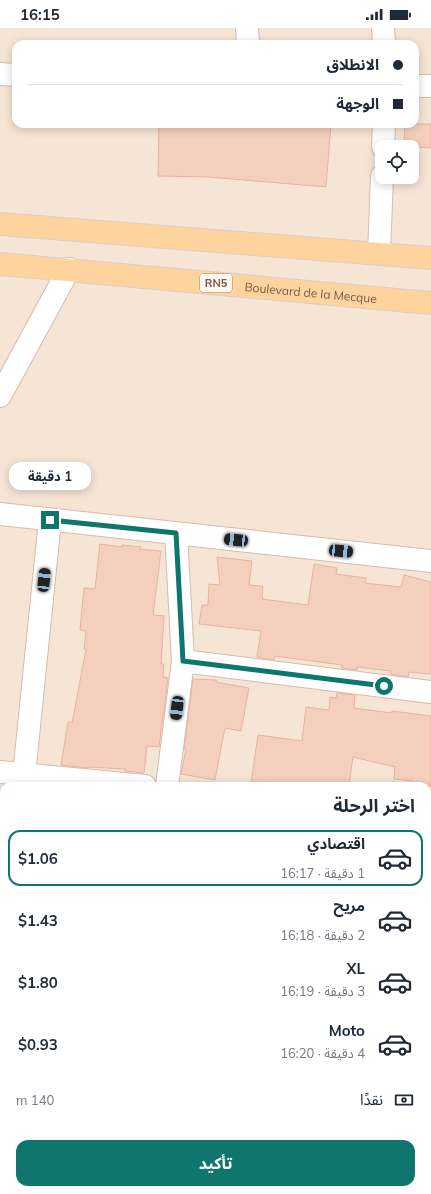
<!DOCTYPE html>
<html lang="ar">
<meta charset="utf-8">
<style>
:root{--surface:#fff;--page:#f2f2f3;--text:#1f2937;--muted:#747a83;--line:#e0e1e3;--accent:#0f766e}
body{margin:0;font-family:Mulish,"Noto Sans Arabic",sans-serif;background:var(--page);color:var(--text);direction:rtl;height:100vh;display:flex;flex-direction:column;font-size:15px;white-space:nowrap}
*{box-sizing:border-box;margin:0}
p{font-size:13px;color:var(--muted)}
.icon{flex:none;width:22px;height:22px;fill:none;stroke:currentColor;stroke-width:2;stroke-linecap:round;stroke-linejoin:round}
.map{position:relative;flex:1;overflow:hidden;direction:ltr}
.panel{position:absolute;left:0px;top:754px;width:431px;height:412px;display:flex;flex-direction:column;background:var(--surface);border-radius:12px 12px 0 0;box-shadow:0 2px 10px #0003;direction:rtl}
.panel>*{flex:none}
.top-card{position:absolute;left:12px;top:12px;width:407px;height:88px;border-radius:12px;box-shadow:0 2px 10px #0003;direction:rtl;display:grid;align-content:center;height:88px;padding:0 16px;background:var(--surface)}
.fabs{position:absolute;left:375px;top:112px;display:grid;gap:8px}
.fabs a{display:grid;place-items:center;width:44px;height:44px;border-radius:8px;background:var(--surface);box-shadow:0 2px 10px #0003;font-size:20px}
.end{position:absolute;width:18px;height:18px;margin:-9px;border:5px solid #0f766e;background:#fff;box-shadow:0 0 0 2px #fff}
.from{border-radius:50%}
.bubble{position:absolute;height:28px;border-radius:12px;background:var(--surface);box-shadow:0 2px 10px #0003;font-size:13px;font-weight:700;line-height:28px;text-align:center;direction:rtl}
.car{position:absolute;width:12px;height:24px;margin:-12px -6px;border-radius:5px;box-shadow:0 0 3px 1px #0007;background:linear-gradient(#222 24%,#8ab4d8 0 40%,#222 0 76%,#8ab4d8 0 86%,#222 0)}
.top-card b{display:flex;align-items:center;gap:14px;height:38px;font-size:15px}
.top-card b+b{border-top:1px solid var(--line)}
.top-card i{width:10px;height:10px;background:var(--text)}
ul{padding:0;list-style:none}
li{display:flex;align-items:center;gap:12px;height:56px;margin:0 8px 6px;padding:0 8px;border:2px solid transparent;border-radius:12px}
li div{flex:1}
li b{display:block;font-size:15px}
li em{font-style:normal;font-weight:700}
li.on{border-color:var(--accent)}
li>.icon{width:36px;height:36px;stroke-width:1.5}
h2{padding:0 16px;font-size:18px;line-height:48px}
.pay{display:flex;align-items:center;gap:10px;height:44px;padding:0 16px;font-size:15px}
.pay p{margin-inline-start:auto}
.primary-button{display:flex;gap:8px;margin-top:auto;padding:8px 16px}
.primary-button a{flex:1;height:46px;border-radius:12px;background:var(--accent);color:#fff;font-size:16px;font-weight:700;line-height:46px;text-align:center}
.status{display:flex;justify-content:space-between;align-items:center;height:28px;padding:0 20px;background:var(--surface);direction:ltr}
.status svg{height:11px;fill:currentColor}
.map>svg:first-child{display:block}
.residential{fill:#f6e5d5;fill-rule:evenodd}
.building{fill:#f5cfbd;stroke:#e9b39c}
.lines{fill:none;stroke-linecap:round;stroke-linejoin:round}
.minor-casing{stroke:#d4bcaf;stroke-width:24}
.major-casing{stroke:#dad0cc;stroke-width:24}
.minor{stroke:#fff;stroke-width:22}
.major{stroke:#ffd39d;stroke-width:22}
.route{stroke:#0f766e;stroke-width:5}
.labels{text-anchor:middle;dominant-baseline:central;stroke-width:3;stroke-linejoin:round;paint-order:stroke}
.shield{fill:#fff8ef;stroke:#a2877b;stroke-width:1}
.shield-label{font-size:11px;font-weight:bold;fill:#7a5749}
.street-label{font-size:12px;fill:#7a5749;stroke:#fff8ef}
</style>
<div class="status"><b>16:15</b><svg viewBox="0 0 49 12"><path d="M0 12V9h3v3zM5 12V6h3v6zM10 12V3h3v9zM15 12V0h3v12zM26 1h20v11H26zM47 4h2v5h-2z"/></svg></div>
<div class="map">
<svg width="431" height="1166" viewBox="0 0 431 1166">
<rect width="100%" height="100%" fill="#fef3e8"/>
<path class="residential" d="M0 0H431V1166H0ZM16 16H415V96H16ZM382 119H412V149H382ZM4 758H427V1162H4Z"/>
<path class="building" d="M159 96 209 97 331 96 326 159 208 149 158 148Z
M405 96H431V120L404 118Z
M100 516 122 519V517L141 519 140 521 161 523 153 587 164 588 161 636H164L163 649 168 650 159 719 147 718 144 745 125 743V741L88 739V740L61 737 68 694 72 695 86 621H84L86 603 80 602 84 560 95 561Z
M217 529 252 533 249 557 263 558 262 571 308 577 314 536 337 540 336 546 366 550 365 555 401 559 404 547 431 554V646L409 644 408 649 391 646V643L357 639V642L342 640V637L275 628 274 632 257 629 261 603 199 596 202 577H208L209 556 220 557Z
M193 651 216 652V654L249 660 241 703 225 700 215 752 181 746 186 721H184Z
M337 665 355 667 354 680 392 685V683L431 688V758H411L412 753 394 751 395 739 353 729 349 758H291L269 754V758L251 755 258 707 302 713 306 679 329 682 330 669 336 670Z"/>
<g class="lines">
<defs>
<path id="minor" d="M247 0 248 16
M383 0 384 16
M0 46 16 47
M415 58H431
M383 119 384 96
M379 225 382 148
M0 368 69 241
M0 486 431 533
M183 633 431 664
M0 744 145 758
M24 747 50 492
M167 758 183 633 176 505
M427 794 431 795
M0 870 4 871
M427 911H431
M0 1002H4
M427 1030 431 1016
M427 1048H431
M0 1134H4
M241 1162 272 1166
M105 1166V1162
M409 1166 410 1162"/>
<g id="major">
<path d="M0 196 431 230"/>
<path id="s1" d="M0 236 431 275"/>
</g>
</defs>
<use href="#minor" class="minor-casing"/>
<use href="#major" class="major-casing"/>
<use href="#minor" class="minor"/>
<use href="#major" class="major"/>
</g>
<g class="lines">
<path class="route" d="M50 492 176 505 183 633 384 658"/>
</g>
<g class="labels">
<rect class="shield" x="200" y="246" width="32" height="18" rx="3"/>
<g class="shield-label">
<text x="216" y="255">RN5</text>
</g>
<g class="street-label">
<text stroke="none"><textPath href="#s1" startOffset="312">Boulevard de la Mecque</textPath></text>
</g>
</g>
</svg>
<div class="fabs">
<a><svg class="icon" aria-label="locate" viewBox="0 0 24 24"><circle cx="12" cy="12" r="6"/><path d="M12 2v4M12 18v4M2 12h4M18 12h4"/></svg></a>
</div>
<i class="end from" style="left:384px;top:658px"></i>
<i class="end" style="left:50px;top:492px"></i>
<div class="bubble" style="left:9px;top:434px;width:82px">1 دقيقة</div>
<i class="car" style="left:236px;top:512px;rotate:276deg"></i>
<i class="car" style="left:341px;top:523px;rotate:96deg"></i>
<i class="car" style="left:44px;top:552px;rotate:6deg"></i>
<i class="car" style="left:177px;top:680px;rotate:187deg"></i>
<div class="top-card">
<b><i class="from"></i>الانطلاق</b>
<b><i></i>الوجهة</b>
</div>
<section class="panel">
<h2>اختر الرحلة</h2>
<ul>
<li class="on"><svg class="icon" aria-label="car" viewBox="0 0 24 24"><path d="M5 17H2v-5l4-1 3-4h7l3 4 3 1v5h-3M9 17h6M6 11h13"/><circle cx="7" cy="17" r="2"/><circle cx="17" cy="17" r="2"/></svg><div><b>اقتصادي</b><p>1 دقيقة · 16:17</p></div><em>$1.06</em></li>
<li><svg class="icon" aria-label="car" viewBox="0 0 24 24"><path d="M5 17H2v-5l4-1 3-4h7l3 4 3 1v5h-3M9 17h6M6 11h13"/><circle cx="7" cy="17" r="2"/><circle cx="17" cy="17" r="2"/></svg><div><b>مريح</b><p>2 دقيقة · 16:18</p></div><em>$1.43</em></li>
<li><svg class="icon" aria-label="car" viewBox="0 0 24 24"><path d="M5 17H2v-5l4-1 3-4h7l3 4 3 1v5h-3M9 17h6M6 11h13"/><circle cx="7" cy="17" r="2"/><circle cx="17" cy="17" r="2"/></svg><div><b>XL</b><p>3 دقيقة · 16:19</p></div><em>$1.80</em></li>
<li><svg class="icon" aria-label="car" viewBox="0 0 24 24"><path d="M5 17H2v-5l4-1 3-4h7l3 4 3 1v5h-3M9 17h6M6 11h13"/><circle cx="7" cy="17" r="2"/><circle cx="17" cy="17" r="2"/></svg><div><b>Moto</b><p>4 دقيقة · 16:20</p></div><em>$0.93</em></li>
</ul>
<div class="pay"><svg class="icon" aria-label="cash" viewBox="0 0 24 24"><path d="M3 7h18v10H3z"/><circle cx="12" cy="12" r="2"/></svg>نقدًا<p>140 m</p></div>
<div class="primary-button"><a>تأكيد</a></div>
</section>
</div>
